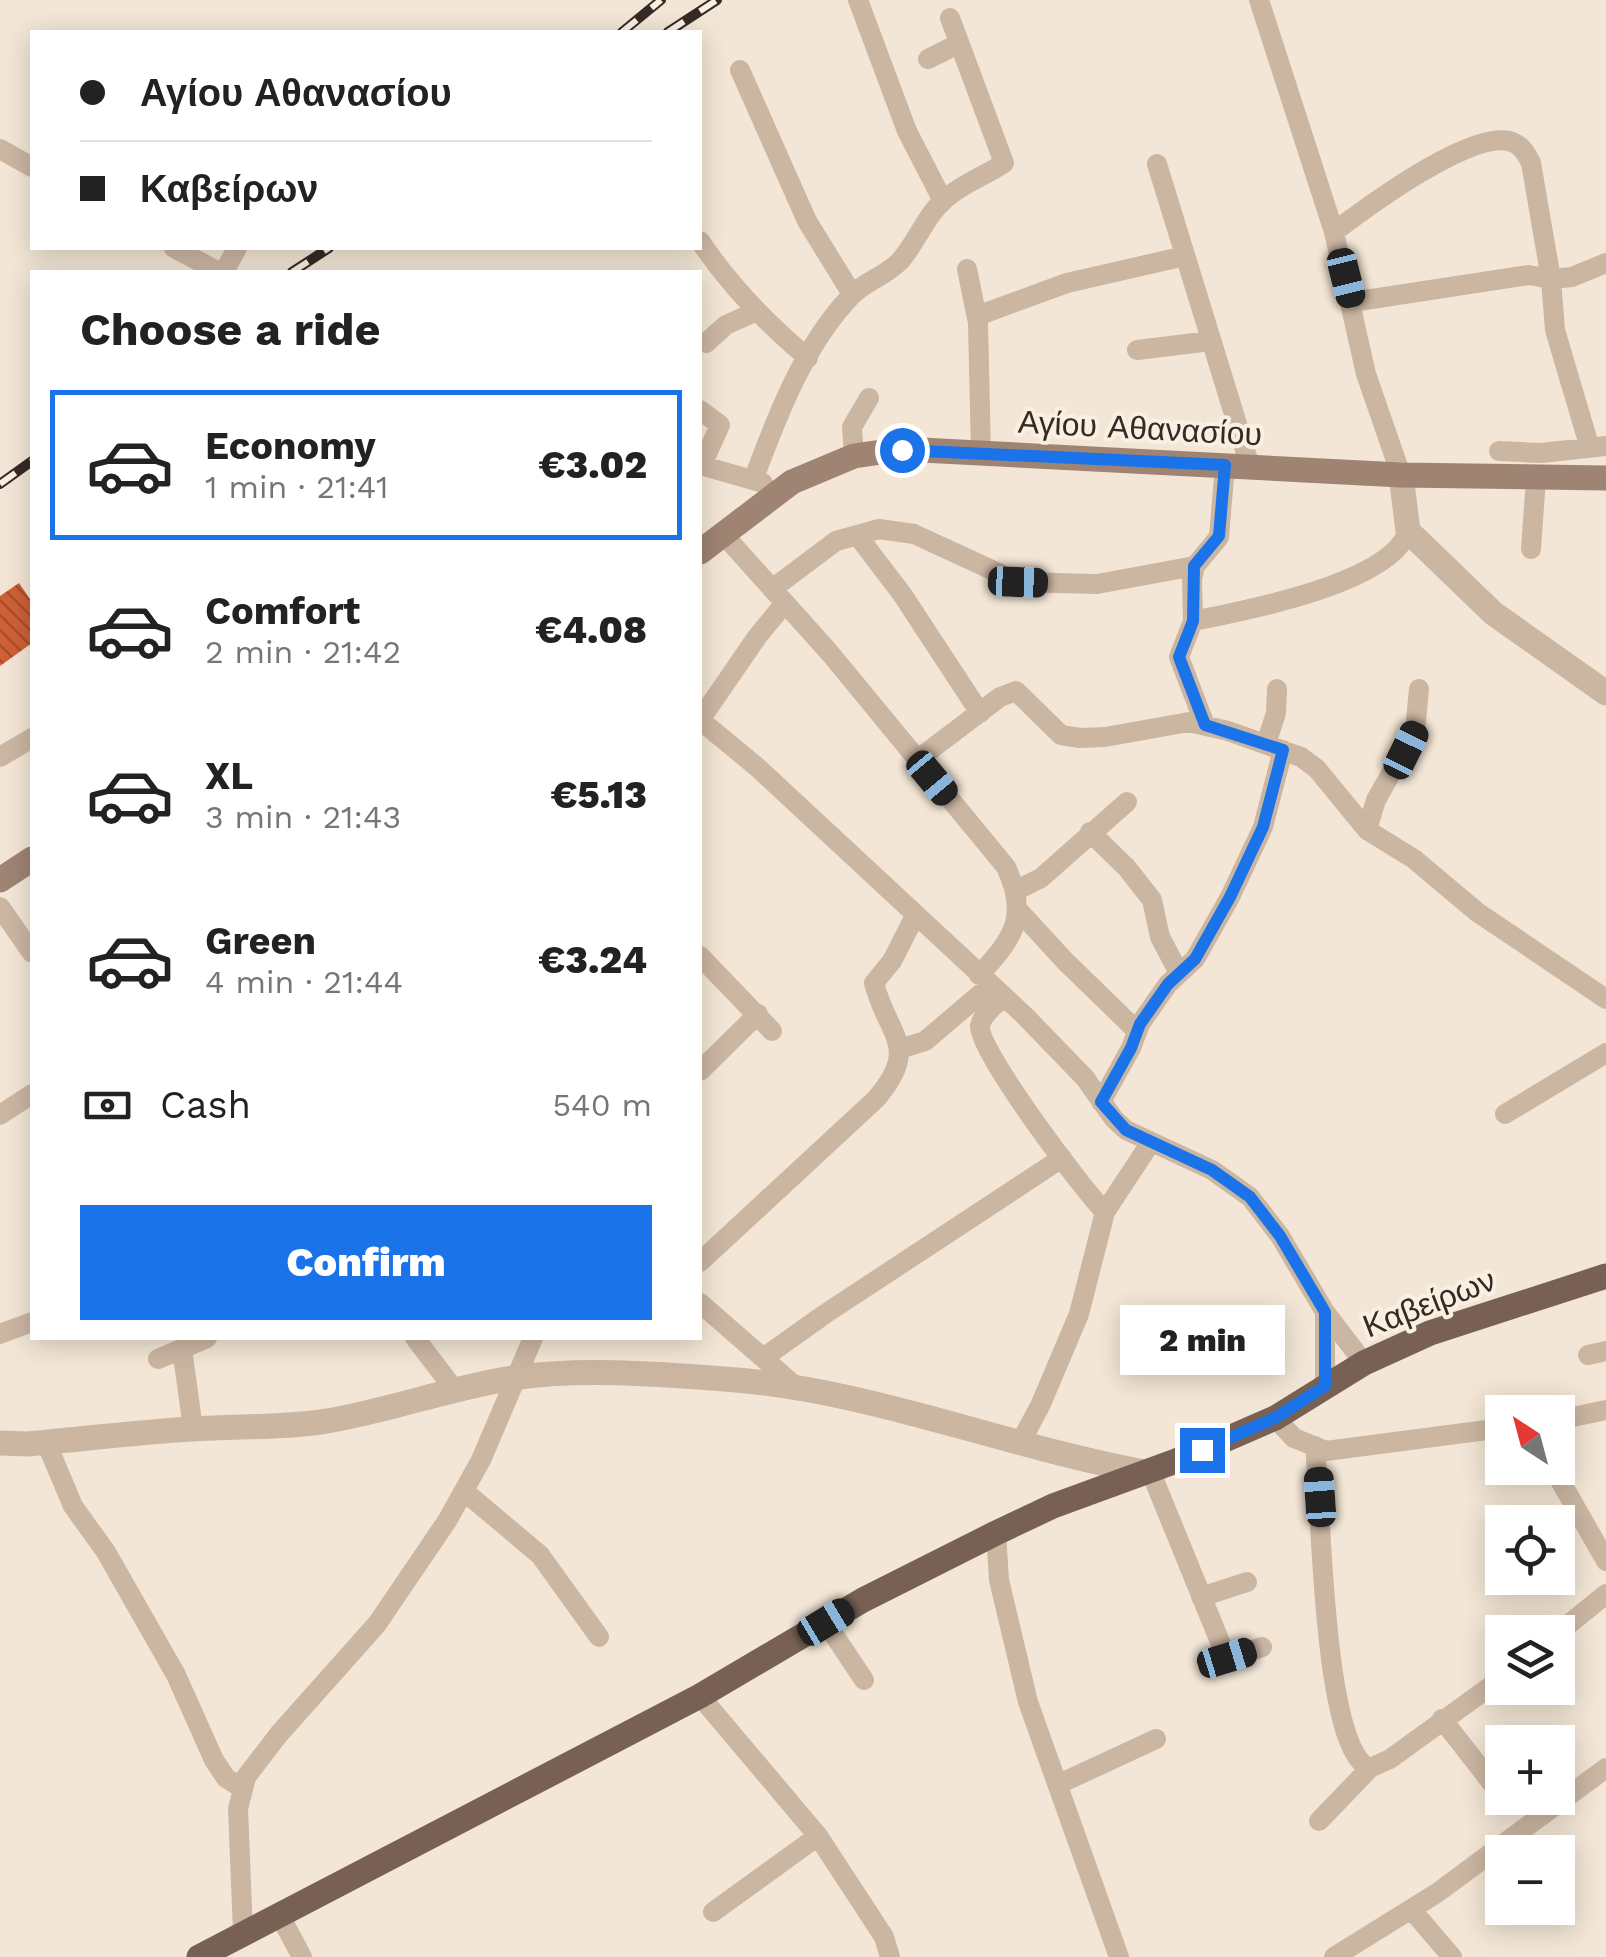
<!DOCTYPE html>
<meta charset="utf-8">
<style>
:root{--surface:#fff;--page:#f2f2f2;--text:#222;--muted:#767676;--line:#e0e0e0;--accent:#1a73e8}
body{margin:0;font-family:"Work Sans",sans-serif;background:var(--page);color:var(--text);height:100vh;display:flex;flex-direction:column;font-size:38px;white-space:nowrap}
*{box-sizing:border-box;margin:0}
p{font-size:32px;color:var(--muted)}
.icon{flex:none;width:55px;height:55px;fill:none;stroke:currentColor;stroke-width:2;stroke-linecap:round;stroke-linejoin:round}
.map{position:relative;flex:1;overflow:hidden}
.sheet{position:absolute;left:30px;top:270px;width:672px;height:1070px;display:flex;flex-direction:column;background:var(--surface);border-radius:0px;box-shadow:0 5px 25px #0003}
.sheet>*{flex:none}
.guide{position:absolute;left:30px;top:30px;width:672px;height:220px;border-radius:0px;box-shadow:0 5px 25px #0003;display:grid;align-content:center;height:220px;padding:0 50px;background:var(--surface)}
.needle{width:65px;rotate:324deg}
.controls{position:absolute;left:1485px;top:1395px;display:grid;gap:20px}
.controls a{display:grid;place-items:center;width:90px;height:90px;border-radius:0px;background:var(--surface);box-shadow:0 5px 25px #0003;font-size:50px}
.end{position:absolute;width:45px;height:45px;margin:-22px;border:12px solid #1a73e8;background:#fff;box-shadow:0 0 0 5px #fff}
.from{border-radius:50%}
.bubble{position:absolute;height:70px;border-radius:0px;background:var(--surface);box-shadow:0 5px 25px #0003;font-size:32px;font-weight:800;line-height:70px;text-align:center}
.car{position:absolute;width:30px;height:60px;margin:-30px -15px;border-radius:12px;box-shadow:0 0 8px 2px #0007;background:linear-gradient(#222 24%,#8ab4d8 0 40%,#222 0 76%,#8ab4d8 0 86%,#222 0)}
.guide b{display:flex;align-items:center;gap:35px;height:95px;font-size:38px}
.guide b+b{border-top:2px solid var(--line)}
.guide i{width:25px;height:25px;background:var(--text)}
ul{padding:0;list-style:none}
li{display:flex;align-items:center;gap:30px;height:150px;margin:0 20px 15px;padding:0 30px;border:5px solid transparent;border-radius:0px}
li div{flex:1}
li b{display:block;font-size:38px}
li em{font-style:normal;font-weight:800}
li.active{border-color:var(--accent)}
li>.icon{width:90px;height:90px;stroke-width:1.5}
h2{padding:0 50px;font-size:45px;line-height:120px}
.pay{display:flex;align-items:center;gap:25px;height:110px;padding:0 50px;font-size:38px}
.pay p{margin-inline-start:auto}
.primary-button{display:flex;gap:20px;margin-top:auto;padding:20px 50px}
.primary-button a{flex:1;height:115px;border-radius:0px;background:var(--accent);color:#fff;font-size:40px;font-weight:800;line-height:115px;text-align:center}
.map>svg:first-child{display:block}
.building{fill:url(#building-back-hatch)}
.lines{fill:none;stroke-linecap:round;stroke-linejoin:round}
.minor{stroke:#cbb6a2;stroke-width:20}
.tertiary{stroke:#cbb6a2;stroke-width:25}
.secondary{stroke:#9f8473;stroke-width:25}
.primary{stroke:#786154;stroke-width:25}
.rail-casing{stroke:#352a25;stroke-width:10}
.rail{stroke:#faf0e2;stroke-width:6;stroke-dasharray:19;stroke-linecap:butt}
.route{stroke:#1a73e8;stroke-width:12}
.labels{text-anchor:middle;dominant-baseline:central;stroke-width:8;stroke-linejoin:round;paint-order:stroke}
.street-label{font-size:32px;fill:#352a25;stroke:#faf0e2}
</style>
<div class="map">
<svg width="1606" height="1957" viewBox="0 0 1606 1957">
<defs>
<pattern id="building-back-hatch" width="6" height="6" patternUnits="userSpaceOnUse" patternTransform="scale(2.5)"><rect width="6" height="6" fill="#cf6037"/><path d="M-1 5l2 2M0 0l6 6M5-1l2 2" fill="none" stroke="#a94f2e"/></pattern>
</defs>
<rect width="100%" height="100%" fill="#f3e6d6"/>
<path class="building" d="M19 583 32 602V643L0 666V596Z"/>
<g class="lines">
<path class="minor" d="M858 0 907 131 943 201
M1259 0 1334 232 1366 374 1401 475
M928 59 958 44
M740 70 807 221 852 294
M0 149 32 167
M1157 164 1250 466
M1334 232C1367 207 1468 132 1509 141 1521 144 1526 153 1531 163L1551 279 1572 277 1606 263
M700 241C730 286 766 323 808 358
M174 248 219 272
M967 269 978 323 981 453
M224 272 237 248
M1352 302 1529 275 1551 279 1555 330 1589 445
M977 316 1067 283 1185 256
M706 343 726 325 757 311
M1137 350 1211 341
M700 410 720 425 702 465
M1499 451 1541 453 1606 446
M854 456 852 427 869 398
M700 465 763 483
M754 478C777 416 804 345 851 296 865 281 886 276 900 261 917 242 926 215 945 199 963 183 985 176 1004 163L950 18
M723 534 829 652 1006 867C1029 916 1014 938 979 975
M857 535 902 594 980 713
M1531 549 1536 478
M772 589 836 541 879 529 914 534 1018 582 1097 584 1195 566
M1193 621C1243 611 1390 584 1408 531
M700 720 757 767 1024 1015 1085 1078 1114 1119 1126 1130 1212 1170 1250 1197 1280 1236 1325 1312 1364 1363
M700 720 757 637 785 603
M1205 725 1179 657 1193 621 1192 579 1195 566 1219 537 1225 465
M1266 744 1276 713 1277 689
M0 757 32 738
M917 760 1000 697 1016 691 1061 735 1080 738 1105 737 1189 722 1228 731 1301 757 1317 769 1367 830 1414 859 1477 912 1606 999
M1367 830 1376 800 1415 731 1419 689
M1090 832 1127 868 1152 900 1160 937 1179 973
M1017 890 1041 878 1127 802
M0 907 32 953
M1019 911 1065 961 1137 1031
M700 956 772 1031
M1004 997C995 1005 982 1014 980 1026 978 1051 1083 1190 1105 1212
M900 1049 925 1041 991 985
M700 1071 758 1014
M1101 1102 1131 1048 1140 1024 1168 984 1195 959 1230 897 1263 827 1283 750
M1505 1114 1606 1053
M0 1115 32 1094
M700 1262 876 1099C921 1046 888 1037 874 983L892 961 915 916
M700 1303 794 1385
M0 1334 32 1322
M415 1338 454 1389
M182 1348 193 1429
M1588 1355 1606 1351
M763 1358 825 1314 1062 1158
M158 1359 207 1338
M1325 1386V1312
M1275 1418 1294 1438 1326 1451 1502 1428
M1558 1420 1606 1410
M46 1442 73 1506 106 1552 176 1675 214 1760 226 1778 242 1788
M1020 1443 1040 1406 1079 1314 1105 1212 1151 1142
M1315 1446C1321 1498 1322 1753 1370 1768L1390 1759 1502 1678
M1553 1468 1606 1561
M1150 1470 1227 1659 1262 1647
M465 1492 540 1555 599 1637
M996 1533 999 1580 1028 1702 1119 1957
M1201 1597 1247 1582
M826 1623 864 1680
M1558 1633 1606 1594
M700 1696 818 1836 884 1937 890 1957
M1442 1719 1502 1796
M1059 1784 1156 1739
M1319 1821 1370 1768
M1411 1909 1452 1957
M713 1912 818 1836
M279 1914 302 1957
M243 1932 238 1809 246 1777 279 1734 377 1624 447 1521 481 1460 533 1338
M1334 1957 1437 1893 1606 1768"/>
<path class="tertiary" d="M1401 475 1408 531 1493 613 1606 693
M0 1443 28 1444C83 1439 138 1432 193 1429 236 1426 278 1428 321 1422 386 1412 448 1388 513 1378 581 1368 656 1374 724 1379 869 1389 1003 1446 1144 1472"/>
<path class="secondary" d="M700 552 792 482 854 456 902 449 1401 475 1606 478
M0 880 32 859"/>
<path class="primary" d="M199 1957 700 1696 863 1600 996 1533 1053 1506 1176 1461 1275 1418 1364 1363 1430 1333 1606 1276"/>
<defs>
<path id="rail" d="M622 32 661 0
M668 32 717 0
M292 272 329 248
M0 484 32 461"/>
</defs>
<use href="#rail" class="rail-casing"/>
<use href="#rail" class="rail"/>
</g>
<g class="lines">
<path class="route" d="M902 450 1225 465 1219 536 1194 566 1193 621 1179 657 1205 725 1283 750 1263 827 1230 897 1195 959 1168 984 1140 1024 1131 1048 1101 1102 1126 1130 1212 1170 1250 1197 1280 1236 1325 1312V1386L1275 1418 1202 1450"/>
</g>
<g class="labels">
<g class="street-label">
<text transform="translate(1140 428) rotate(3)">Αγίου Αθανασίου</text>
<text transform="translate(1429 1303) rotate(-21)">Καβείρων</text>
</g>
</g>
</svg>
<div class="controls">
<a><svg class="needle" viewBox="-14 -14 28 28"><path d="M0-13l5 13h-10z" fill="#e53935"/><path d="M0 13l5-13h-10z" fill="#767676"/></svg></a>
<a><svg class="icon" aria-label="locate" viewBox="0 0 24 24"><circle cx="12" cy="12" r="6"/><path d="M12 2v4M12 18v4M2 12h4M18 12h4"/></svg></a>
<a><svg class="icon" aria-label="layers" viewBox="0 0 24 24"><path d="M12 4l9 5-9 5-9-5zM3 14l9 5 9-5"/></svg></a>
<a>+</a>
<a>−</a>
</div>
<i class="end from" style="left:902px;top:450px"></i>
<i class="end" style="left:1202px;top:1450px"></i>
<div class="bubble" style="left:1120px;top:1305px;width:165px">2 min</div>
<i class="car" style="left:1346px;top:278px;rotate:166deg"></i>
<i class="car" style="left:1018px;top:582px;rotate:92deg"></i>
<i class="car" style="left:1406px;top:750px;rotate:26deg"></i>
<i class="car" style="left:932px;top:778px;rotate:140deg"></i>
<i class="car" style="left:1320px;top:1497px;rotate:356deg"></i>
<i class="car" style="left:826px;top:1622px;rotate:59deg"></i>
<i class="car" style="left:1227px;top:1658px;rotate:73deg"></i>
<div class="guide">
<b><i class="from"></i>Αγίου Αθανασίου</b>
<b><i></i>Καβείρων</b>
</div>
<section class="sheet">
<h2>Choose a ride</h2>
<ul>
<li class="active"><svg class="icon" aria-label="car" viewBox="0 0 24 24"><path d="M5 17H2v-5l4-1 3-4h7l3 4 3 1v5h-3M9 17h6M6 11h13"/><circle cx="7" cy="17" r="2"/><circle cx="17" cy="17" r="2"/></svg><div><b>Economy</b><p>1 min · 21:41</p></div><em>€3.02</em></li>
<li><svg class="icon" aria-label="car" viewBox="0 0 24 24"><path d="M5 17H2v-5l4-1 3-4h7l3 4 3 1v5h-3M9 17h6M6 11h13"/><circle cx="7" cy="17" r="2"/><circle cx="17" cy="17" r="2"/></svg><div><b>Comfort</b><p>2 min · 21:42</p></div><em>€4.08</em></li>
<li><svg class="icon" aria-label="car" viewBox="0 0 24 24"><path d="M5 17H2v-5l4-1 3-4h7l3 4 3 1v5h-3M9 17h6M6 11h13"/><circle cx="7" cy="17" r="2"/><circle cx="17" cy="17" r="2"/></svg><div><b>XL</b><p>3 min · 21:43</p></div><em>€5.13</em></li>
<li><svg class="icon" aria-label="car" viewBox="0 0 24 24"><path d="M5 17H2v-5l4-1 3-4h7l3 4 3 1v5h-3M9 17h6M6 11h13"/><circle cx="7" cy="17" r="2"/><circle cx="17" cy="17" r="2"/></svg><div><b>Green</b><p>4 min · 21:44</p></div><em>€3.24</em></li>
</ul>
<div class="pay"><svg class="icon" aria-label="cash" viewBox="0 0 24 24"><path d="M3 7h18v10H3z"/><circle cx="12" cy="12" r="2"/></svg>Cash<p>540 m</p></div>
<div class="primary-button"><a>Confirm</a></div>
</section>
</div>
